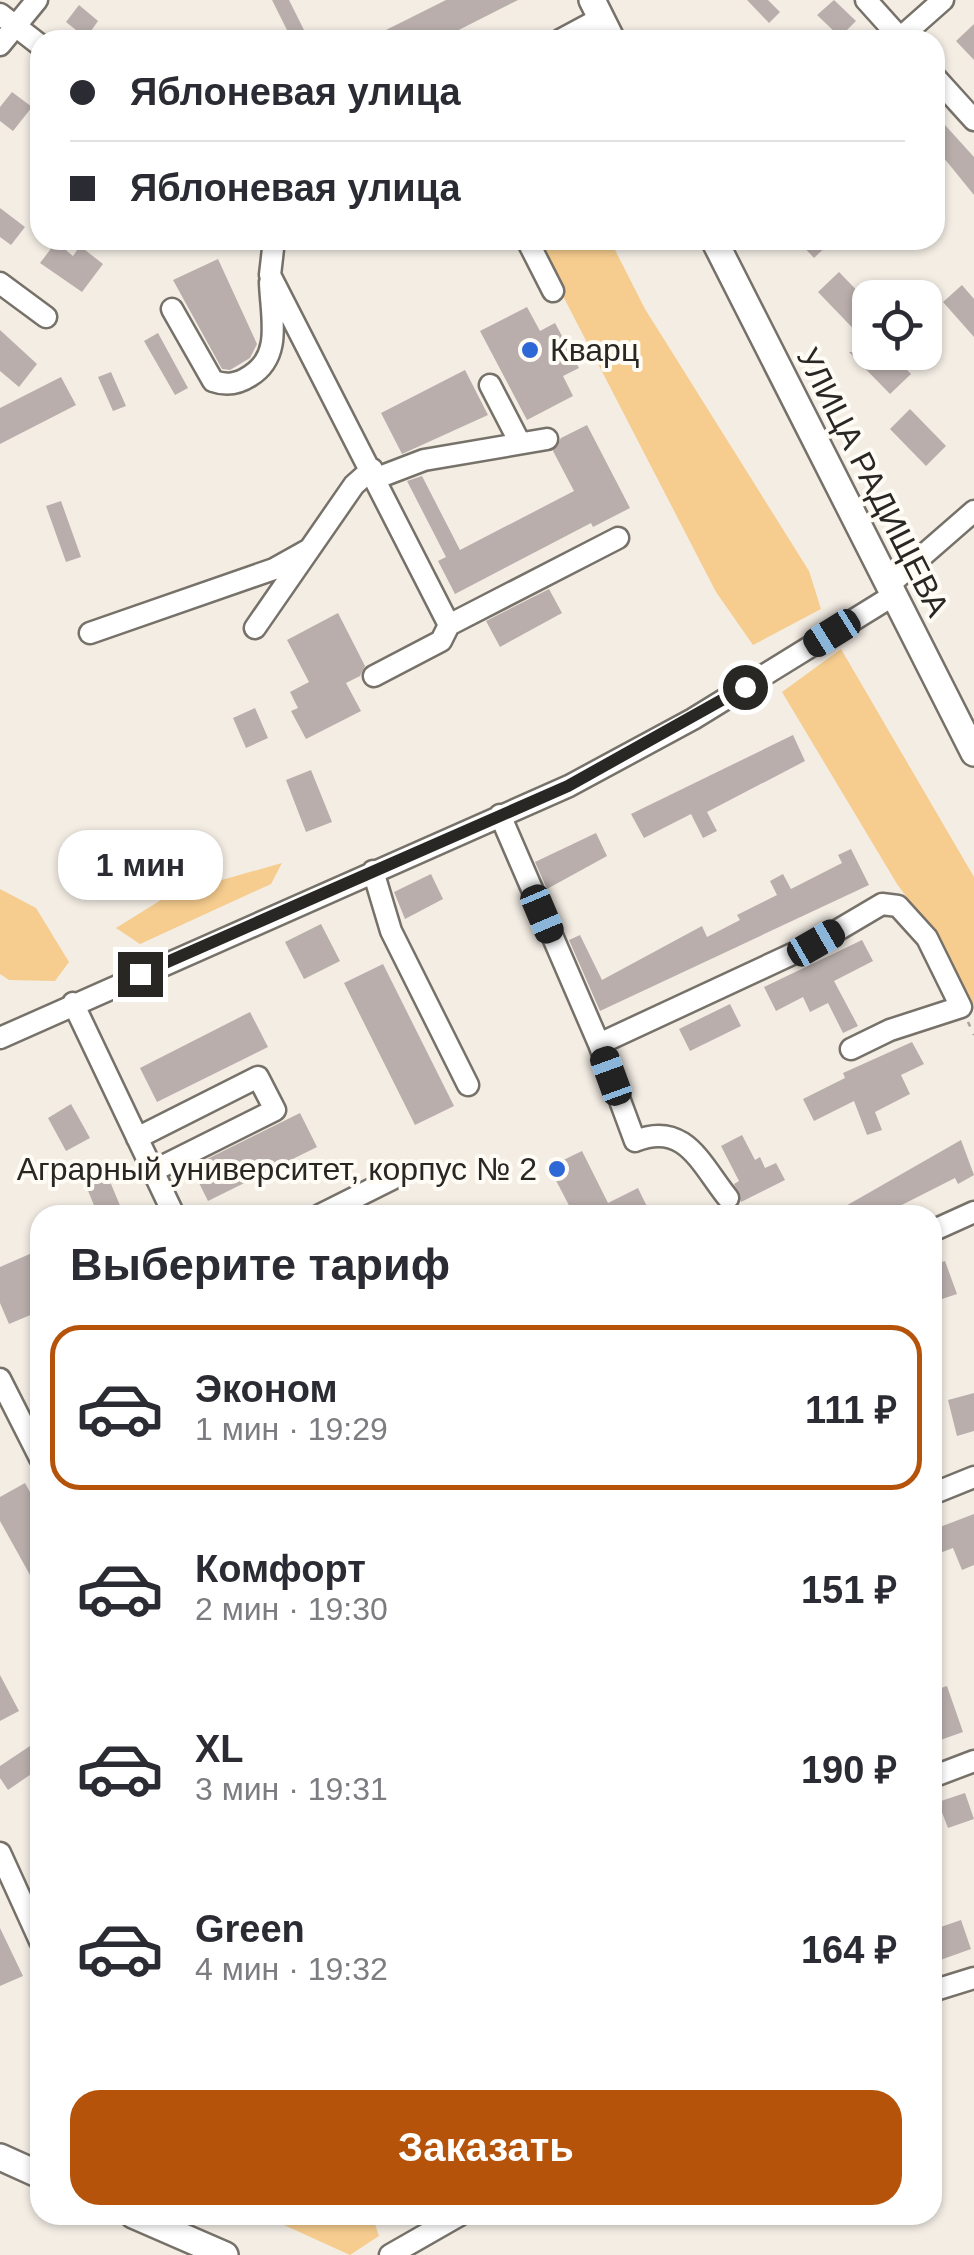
<!DOCTYPE html>
<html lang="ru">
<meta charset="utf-8">
<style>
:root{--surface:#fff;--page:#f2f2f3;--text:#2b2b33;--muted:#7c7c81;--line:#e1e1e2;--accent:#b45309}
body{margin:0;font-family:Helvetica,sans-serif;background:var(--page);color:var(--text);height:100vh;display:flex;flex-direction:column;font-size:38px;white-space:nowrap}
*{box-sizing:border-box;margin:0}
p{font-size:32px;color:var(--muted)}
.icon{flex:none;width:55px;height:55px;fill:none;stroke:currentColor;stroke-width:2;stroke-linecap:round;stroke-linejoin:round}
.map{position:relative;flex:1;overflow:hidden}
.sheet{position:absolute;left:30px;top:1205px;width:912px;height:1020px;display:flex;flex-direction:column;background:var(--surface);border-radius:30px;box-shadow:0 2px 8px #0004}
.sheet>*{flex:none}
.guide{position:absolute;left:30px;top:30px;width:915px;height:220px;border-radius:30px;box-shadow:0 2px 8px #0004;display:grid;align-content:center;height:220px;padding:0 40px;background:var(--surface)}
.controls{position:absolute;left:852px;top:280px;display:grid;gap:20px}
.controls a{display:grid;place-items:center;width:90px;height:90px;border-radius:20px;background:var(--surface);box-shadow:0 2px 8px #0004;font-size:50px}
.end{position:absolute;width:45px;height:45px;margin:-22px;border:12px solid #292724;background:#fff;box-shadow:0 0 0 5px #fff}
.from{border-radius:50%}
.bubble{position:absolute;height:70px;border-radius:30px;background:var(--surface);box-shadow:0 2px 8px #0004;font-size:32px;font-weight:700;line-height:70px;text-align:center}
.car{position:absolute;width:30px;height:60px;margin:-30px -15px;border-radius:12px;box-shadow:0 0 8px 2px #0007;background:linear-gradient(#222 24%,#8ab4d8 0 40%,#222 0 76%,#8ab4d8 0 86%,#222 0)}
.guide b{display:flex;align-items:center;gap:35px;height:95px;font-size:38px}
.guide b+b{border-top:2px solid var(--line)}
.guide i{width:25px;height:25px;background:var(--text)}
ul{padding:0;list-style:none}
li{display:flex;align-items:center;gap:30px;height:165px;margin:0 20px 15px;padding:0 20px;border:5px solid transparent;border-radius:30px}
li div{flex:1}
li b{display:block;font-size:38px}
li em{font-style:normal;font-weight:700}
li.on{border-color:var(--accent)}
li>.icon{width:90px;height:90px;stroke-width:1.5}
h2{padding:0 40px;font-size:45px;line-height:120px}
.primary-button{display:flex;gap:20px;margin-top:auto;padding:20px 40px}
.primary-button a{flex:1;height:115px;border-radius:30px;background:var(--accent);color:#fff;font-size:40px;font-weight:700;line-height:115px;text-align:center}
.map>svg:first-child{display:block}
.green{fill:#f6cd8f}
.building{fill:#b9aeac}
.lines{fill:none;stroke-linecap:round;stroke-linejoin:round}
.minor-casing{stroke:#767169;stroke-width:25}
.major-casing{stroke:#767169;stroke-width:30}
.path{stroke:#a8a39c;stroke-width:2.5;stroke-dasharray:5 8;stroke-linecap:butt}
.minor{stroke:#fff;stroke-width:20}
.major{stroke:#fff;stroke-width:25}
.route{stroke:#292724;stroke-width:12}
.poi-dot{fill:#2e68d6;stroke:#fffbf5;stroke-width:4}
.labels{text-anchor:middle;dominant-baseline:central;stroke-width:8;stroke-linejoin:round;paint-order:stroke}
.poi-label{font-size:32px;fill:#292724;stroke:#fffbf5;text-anchor:start}
.street-label{font-size:32px;fill:#292724;stroke:#fffbf5}
</style>
<div class="map">
<svg width="974" height="2255" viewBox="0 0 974 2255">
<rect width="100%" height="100%" fill="#f3ede4"/>
<path class="green" d="M534 240H610L645 309 809 571 821 609 753 645 716 592Z
M841 649 974 877V1005L942 946 897 884 782 692Z
M282 863 271 884 140 944 116 928 169 895Z
M0 889 36 908 69 962 55 981 9 980 0 974Z
M262 2215H372L379 2236 350 2255Z"/>
<path class="building" d="M272 0H289L309 40H292Z
M446 0H518L439 40H366Z
M747 0H768L780 12 769 23Z
M834 0 856 21 840 37 817 15Z
M79 5 98 21 86 38 66 22Z
M974 24V60L956 41Z
M12 92 32 107 13 131 0 121V107Z
M935 114 974 157V195L935 147Z
M0 208 25 227 11 245 0 237Z
M797 240H833L814 258Z
M56 242 73 256 80 246 103 264 82 292 40 263Z
M218 259 257 344 250 358 230 370 222 369 173 280Z
M839 272 870 304V352H890L911 374 890 394 849 352H859L868 344 818 292Z
M962 285 974 299V337L943 302Z
M527 307 540 331 555 323 579 368 563 376 573 396 527 420 480 331Z
M0 330 37 364 19 387 0 371Z
M158 333 188 388 175 395 144 341Z
M465 370 488 415 402 454 381 413Z
M111 372 126 406 113 411 98 377Z
M61 377 76 405 0 444V408Z
M910 409 946 446 926 466 890 429Z
M587 425 630 508 593 527 591 523 455 594 438 561 446 557 407 481 422 476 460 550 574 491 553 451 561 438Z
M61 501 81 557 66 562 46 506Z
M549 589 562 613 500 647 486 621Z
M338 613 365 666 360 676 346 683 361 711 306 739 291 711 298 708 290 692 309 682 287 640Z
M255 708 268 738 246 748 233 718Z
M793 735 805 761 707 812 717 831 703 838 691 814 644 838 631 814Z
M311 770 332 822 306 832 286 780Z
M596 833 607 856 547 889 535 862Z
M851 849 869 885 600 1011 569 940 580 935 602 980 702 926 707 937 740 920 737 915 777 895 770 881 783 874 791 889 842 863 838 855Z
M431 874 443 899 405 919 394 892Z
M321 924 340 961 304 979 285 942Z
M862 940 873 961 834 981 858 1026 843 1033 828 1003 810 1012 803 997 776 1011 764 987Z
M383 964 454 1106 415 1125 344 983Z
M730 1004 741 1026 690 1051 679 1029Z
M250 1012 268 1047 157 1102 140 1068Z
M912 1042 924 1064 901 1075 910 1094 875 1112 882 1130 867 1135 854 1101 814 1121 803 1099 845 1078 843 1073Z
M71 1104 90 1138 66 1151 48 1118Z
M300 1113 317 1147 208 1201 191 1167Z
M742 1135 755 1160 760 1157 765 1168 776 1163 785 1180 741 1202 734 1184 739 1181 721 1146Z
M961 1140 974 1175 958 1184 955 1178 882 1215H830Z
M582 1151 608 1203 638 1188 651 1215H574L549 1167Z
M106 1172 124 1215H98L84 1181Z
M32 1253 40 1271V1311L9 1324 0 1303V1267Z
M945 1261 957 1294 939 1300 932 1265Z
M974 1393V1431L957 1436 948 1400Z
M25 1483 40 1510V1593L0 1521V1497Z
M974 1514V1565L962 1570 953 1548 932 1556V1530Z
M0 1675 19 1711 0 1721Z
M947 1686 963 1732 932 1743V1691Z
M33 1744 40 1754V1768L8 1790 0 1778V1766Z
M965 1793 974 1819 948 1828 938 1802Z
M961 1920 971 1949 932 1963V1930Z
M0 1928 23 1976 0 1986Z"/>
<g class="lines">
<defs>
<path id="minor" d="M866 0 902 40
M0 14 40 45
M900 38 943 0
M560 40 601 18
M0 45 37 0
M935 77 974 120
M274 240 270 275 449 625 441 641 374 676
M527 240 553 291
M0 283 46 317
M172 309 213 381C227 386 238 384 250 376 283 356 271 316 270 282
M490 385 520 443
M377 478 424 460 547 439
M889 585 974 511
M449 625 618 538
M255 628 354 485 372 469
M90 633 274 569 308 550
M500 815 599 1044 635 1141C685 1121 700 1163 728 1198
M373 871 391 931 468 1085
M73 1003 174 1215
M0 1038 569 786 693 719 894 595
M599 1044 816 943 882 904 898 906 927 938 961 1007 890 1030 851 1049
M137 1138 258 1077 275 1110 153 1171
M320 1215 392 1179
M932 1231 974 1212
M0 1379 40 1458
M932 1494 974 1477
M932 1777 974 1761
M0 1853 40 1941
M932 1991 974 1978
M390 2255 460 2215"/>
<path id="major" d="M592 0 612 40
M714 240 974 753
M0 2157 40 2175
M133 2215 225 2255"/>
</defs>
<use href="#minor" class="minor-casing"/>
<use href="#major" class="major-casing"/>
<path class="path" d="M968 1022 974 1035"/>
<use href="#minor" class="minor"/>
<use href="#major" class="major"/>
</g>
<g class="lines">
<path class="route" d="M140 974 568 786 745 687"/>
</g>
<g class="poi-dot">
<circle cx="530" cy="350" r="10"/>
<circle cx="557" cy="1169" r="10"/>
</g>
<g class="labels">
<g class="poi-label">
<text x="550" y="350">Кварц</text>
<text x="537" y="1169" text-anchor="end">Аграрный университет, корпус № 2</text>
</g>
<g class="street-label">
<text transform="translate(873 482) rotate(63)">УЛИЦА РАДИЩЕВА</text>
</g>
</g>
</svg>
<div class="controls">
<a><svg class="icon" aria-label="locate" viewBox="0 0 24 24"><circle cx="12" cy="12" r="6"/><path d="M12 2v4M12 18v4M2 12h4M18 12h4"/></svg></a>
</div>
<i class="end from" style="left:745px;top:687px"></i>
<i class="end" style="left:140px;top:974px"></i>
<div class="bubble" style="left:58px;top:830px;width:165px">1 мин</div>
<i class="car" style="left:832px;top:633px;rotate:238deg"></i>
<i class="car" style="left:542px;top:914px;rotate:157deg"></i>
<i class="car" style="left:816px;top:943px;rotate:60deg"></i>
<i class="car" style="left:611px;top:1076px;rotate:340deg"></i>
<div class="guide">
<b><i class="from"></i>Яблоневая улица</b>
<b><i></i>Яблоневая улица</b>
</div>
<section class="sheet">
<h2>Выберите тариф</h2>
<ul>
<li class="on"><svg class="icon" aria-label="car" viewBox="0 0 24 24"><path d="M5 17H2v-5l4-1 3-4h7l3 4 3 1v5h-3M9 17h6M6 11h13"/><circle cx="7" cy="17" r="2"/><circle cx="17" cy="17" r="2"/></svg><div><b>Эконом</b><p>1 мин · 19:29</p></div><em>111 ₽</em></li>
<li><svg class="icon" aria-label="car" viewBox="0 0 24 24"><path d="M5 17H2v-5l4-1 3-4h7l3 4 3 1v5h-3M9 17h6M6 11h13"/><circle cx="7" cy="17" r="2"/><circle cx="17" cy="17" r="2"/></svg><div><b>Комфорт</b><p>2 мин · 19:30</p></div><em>151 ₽</em></li>
<li><svg class="icon" aria-label="car" viewBox="0 0 24 24"><path d="M5 17H2v-5l4-1 3-4h7l3 4 3 1v5h-3M9 17h6M6 11h13"/><circle cx="7" cy="17" r="2"/><circle cx="17" cy="17" r="2"/></svg><div><b>XL</b><p>3 мин · 19:31</p></div><em>190 ₽</em></li>
<li><svg class="icon" aria-label="car" viewBox="0 0 24 24"><path d="M5 17H2v-5l4-1 3-4h7l3 4 3 1v5h-3M9 17h6M6 11h13"/><circle cx="7" cy="17" r="2"/><circle cx="17" cy="17" r="2"/></svg><div><b>Green</b><p>4 мин · 19:32</p></div><em>164 ₽</em></li>
</ul>
<div class="primary-button"><a>Заказать</a></div>
</section>
</div>
